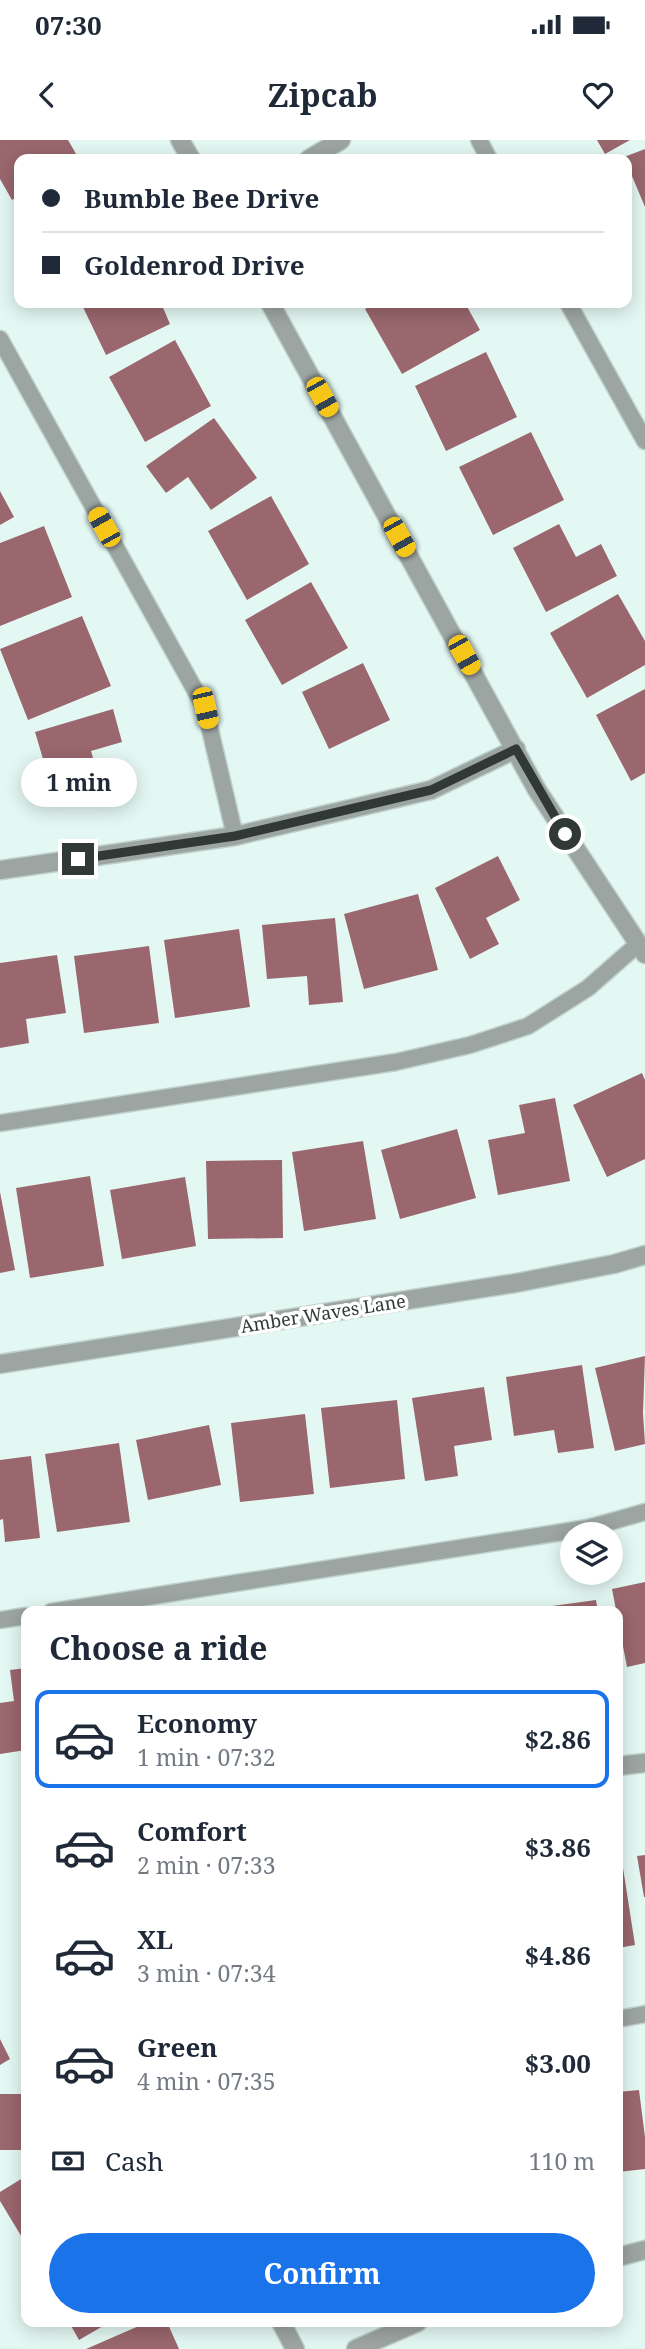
<!DOCTYPE html>
<meta charset="utf-8">
<style>
:root{--surface:#fff;--page:#f6f6f7;--text:#1f2937;--muted:#747a83;--line:#e0e1e3;--accent:#1a73e8}
body{margin:0;font-family:"Noto Serif",serif;background:var(--page);color:var(--text);height:100vh;display:flex;flex-direction:column;font-size:26px;white-space:nowrap}
*{box-sizing:border-box;margin:0}
p{font-size:23px;color:var(--muted)}
.icon{flex:none;width:38px;height:38px;fill:none;stroke:currentColor;stroke-width:2;stroke-linecap:round;stroke-linejoin:round}
.map{position:relative;flex:1;overflow:hidden}
.side{position:absolute;left:21px;top:1466px;width:602px;height:721px;display:flex;flex-direction:column;background:var(--surface);border-radius:14px;box-shadow:0 4px 18px #0003}
.side>*{flex:none}
.top-card{position:absolute;left:14px;top:14px;width:618px;height:154px;border-radius:14px;box-shadow:0 4px 18px #0003;display:grid;align-content:center;height:154px;padding:0 28px;background:var(--surface)}
.buttons{position:absolute;left:560px;top:1382px;display:grid;gap:14px}
.buttons a{display:grid;place-items:center;width:63px;height:63px;border-radius:50%;background:var(--surface);box-shadow:0 4px 18px #0003;font-size:35px}
.end{position:absolute;width:32px;height:32px;margin:-16px;border:9px solid #313937;background:#fff;box-shadow:0 0 0 4px #fff}
.from{border-radius:50%}
.bubble{position:absolute;height:49px;border-radius:24px;background:var(--surface);box-shadow:0 4px 18px #0003;font-size:23px;font-weight:700;line-height:49px;text-align:center}
.car{position:absolute;width:21px;height:42px;margin:-21px -10px;border-radius:9px;box-shadow:0 0 5px 2px #0007;background:linear-gradient(#f5c518 24%,#345 0 40%,#f5c518 0 76%,#345 0 86%,#f5c518 0)}
.top-card b{display:flex;align-items:center;gap:24px;height:66px;font-size:26px}
.top-card b+b{border-top:2px solid var(--line)}
.top-card i{width:18px;height:18px;background:var(--text)}
ul{padding:0;list-style:none}
li{display:flex;align-items:center;gap:21px;height:98px;margin:0 14px 10px;padding:0 14px;border:4px solid transparent;border-radius:14px}
li div{flex:1}
li b{display:block;font-size:26px}
li em{font-style:normal;font-weight:700}
li.selected{border-color:var(--accent)}
li>.icon{width:63px;height:63px;stroke-width:1.5}
h2{padding:0 28px;font-size:32px;line-height:84px}
.pay{display:flex;align-items:center;gap:18px;height:77px;padding:0 28px;font-size:26px}
.pay p{margin-inline-start:auto}
.action{display:flex;gap:14px;margin-top:auto;padding:14px 28px}
.action a{flex:1;height:80px;border-radius:42px;background:var(--accent);color:#fff;font-size:28px;font-weight:700;line-height:80px;text-align:center}
.status{display:flex;justify-content:space-between;align-items:center;height:49px;padding:0 35px;background:var(--surface);direction:ltr}
.status svg{height:19px;fill:currentColor}
header{display:flex;justify-content:space-between;align-items:center;height:91px;padding:0 28px;background:var(--surface);font-size:32px;font-weight:700}
.map>svg:first-child{display:block}
.building{fill:#9a676e}
.lines{fill:none;stroke-linecap:round;stroke-linejoin:round}
.lane-casing{stroke:#c0d2cd;stroke-width:19}
.street-casing{stroke:#c0d2cd;stroke-width:21}
.lane{stroke:#9da5a3;stroke-width:16}
.street{stroke:#9da5a3;stroke-width:18}
.route{stroke:#313937;stroke-width:9}
.labels{text-anchor:middle;dominant-baseline:central;stroke-width:7;stroke-linejoin:round;paint-order:stroke}
.street-label{font-size:18px;fill:#313937;stroke:#fff}
</style>
<div class="status"><b>07:30</b><svg viewBox="0 0 49 12"><path d="M0 12V9h3v3zM5 12V6h3v6zM10 12V3h3v9zM15 12V0h3v12zM26 1h20v11H26zM47 4h2v5h-2z"/></svg></div>
<header><svg class="icon" aria-label="back" viewBox="0 0 24 24"><path d="M15 5l-7 7 7 7"/></svg>Zipcab<svg class="icon" aria-label="heart" viewBox="0 0 24 24"><path d="M12 20l-8-8c-3-5 5-10 8-4 3-6 11-1 8 4z"/></svg></header>
<div class="map">
<svg width="645" height="2209" viewBox="0 0 645 2209">
<rect width="100%" height="100%" fill="#e4f8f3"/>
<path class="building" d="M0 0H68L79 19H19V56L12 60 0 39Z
M597 0H630L605 14Z
M645 9V67L624 17Z
M81 163H161L170 184 106 215Z
M376 163H465L480 190 402 234 365 169Z
M175 200 211 266 145 302 109 237Z
M486 212 517 277 446 311 415 246Z
M214 278 257 338 211 370 188 337 166 353 146 326Z
M531 292 564 360 493 395 459 327Z
M0 351 14 377 0 385Z
M271 356 309 424 247 460 208 391Z
M559 384 576 417 601 404 617 436 546 472 513 408Z
M44 386 72 457 0 486V403Z
M311 442 348 508 282 545 245 480Z
M618 454 645 501V525L587 558 550 493Z
M82 476 111 546 28 580 0 509Z
M363 523 390 580 329 609 302 552Z
M645 549V633L631 641 596 575Z
M113 569 122 602 91 611 98 635 52 649 35 592Z
M498 716 520 760 486 778 499 804 470 819 435 748Z
M418 754 438 830 364 849 344 774Z
M335 778 343 862 309 865 307 836 267 839 262 785Z
M239 789 250 867 175 878 164 800Z
M149 806 159 883 84 893 74 816Z
M57 815 66 873 26 879 29 903 0 908V823Z
M642 933 645 940V1019L607 1037 573 965Z
M555 958 570 1041 498 1055 488 1000 525 993 519 965Z
M457 989 476 1058 400 1079 381 1010Z
M363 1001 376 1079 304 1091 292 1012Z
M282 1020 283 1098 208 1099 206 1021Z
M90 1036 104 1126 30 1138 16 1048Z
M185 1037 196 1106 122 1119 110 1050Z
M0 1052 15 1130 0 1133Z
M645 1216 643 1273 645 1304 615 1311 595 1228Z
M582 1225 594 1308 558 1313 554 1290 514 1296 506 1237Z
M484 1247 492 1300 454 1306 458 1336 425 1341 412 1258Z
M397 1260 405 1339 330 1348 321 1268Z
M305 1274 314 1354 240 1362 231 1283Z
M209 1285 221 1345 148 1360 136 1300Z
M119 1303 130 1382 57 1392 45 1314Z
M31 1316 40 1398 5 1402 3 1379 0 1380V1320Z
M645 1442V1523L627 1527 612 1449Z
M596 1460 598 1472H523V1470Z
M26 1528V1610L0 1614V1563L14 1561 10 1530Z
M618 1715H621L635 1805 618 1808Z
M645 1715V1757H644L637 1716Z
M0 1899 10 1919 0 1925Z
M639 1950 645 1997V2029L618 2032V1952Z
M0 1954H26V2010H0Z
M26 2036V2104L0 2061V2052Z
M69 2182H110L79 2200Z
M148 2182H167L179 2209H86Z"/>
<g class="lines">
<defs>
<path id="lane" d="M479 0 489 19
M568 163 645 301
M0 199 205 568 235 696
M0 983 396 922 470 905 528 886 588 848 637 805
M51 1472 588 1388 645 1372
M0 1480 26 1476
M618 1879 645 1874"/>
<path id="street" d="M180 0 191 19
M309 19 341 0
M270 163 537 650 645 814
M0 730 235 696 431 650 516 609
M0 1224 516 1143 614 1124 645 1115
M618 1626 645 1623
M618 2117 645 2110
M281 2182 295 2209
M356 2209 418 2182"/>
</defs>
<use href="#lane" class="lane-casing"/>
<use href="#street" class="street-casing"/>
<use href="#lane" class="lane"/>
<use href="#street" class="street"/>
</g>
<g class="lines">
<path class="route" d="M78 719 235 696 431 650 516 609 565 694"/>
</g>
<g class="labels">
<g class="street-label">
<text transform="translate(323 1173) rotate(-9)">Amber Waves Lane</text>
</g>
</g>
</svg>
<div class="buttons">
<a><svg class="icon" aria-label="layers" viewBox="0 0 24 24"><path d="M12 4l9 5-9 5-9-5zM3 14l9 5 9-5"/></svg></a>
</div>
<i class="end from" style="left:565px;top:694px"></i>
<i class="end" style="left:78px;top:719px"></i>
<div class="bubble" style="left:21px;top:618px;width:116px">1 min</div>
<i class="car" style="left:322px;top:257px;rotate:151deg"></i>
<i class="car" style="left:104px;top:387px;rotate:331deg"></i>
<i class="car" style="left:399px;top:397px;rotate:151deg"></i>
<i class="car" style="left:464px;top:515px;rotate:151deg"></i>
<i class="car" style="left:205px;top:568px;rotate:167deg"></i>
<div class="top-card">
<b><i class="from"></i>Bumble Bee Drive</b>
<b><i></i>Goldenrod Drive</b>
</div>
<section class="side">
<h2>Choose a ride</h2>
<ul>
<li class="selected"><svg class="icon" aria-label="car" viewBox="0 0 24 24"><path d="M5 17H2v-5l4-1 3-4h7l3 4 3 1v5h-3M9 17h6M6 11h13"/><circle cx="7" cy="17" r="2"/><circle cx="17" cy="17" r="2"/></svg><div><b>Economy</b><p>1 min · 07:32</p></div><em>$2.86</em></li>
<li><svg class="icon" aria-label="car" viewBox="0 0 24 24"><path d="M5 17H2v-5l4-1 3-4h7l3 4 3 1v5h-3M9 17h6M6 11h13"/><circle cx="7" cy="17" r="2"/><circle cx="17" cy="17" r="2"/></svg><div><b>Comfort</b><p>2 min · 07:33</p></div><em>$3.86</em></li>
<li><svg class="icon" aria-label="car" viewBox="0 0 24 24"><path d="M5 17H2v-5l4-1 3-4h7l3 4 3 1v5h-3M9 17h6M6 11h13"/><circle cx="7" cy="17" r="2"/><circle cx="17" cy="17" r="2"/></svg><div><b>XL</b><p>3 min · 07:34</p></div><em>$4.86</em></li>
<li><svg class="icon" aria-label="car" viewBox="0 0 24 24"><path d="M5 17H2v-5l4-1 3-4h7l3 4 3 1v5h-3M9 17h6M6 11h13"/><circle cx="7" cy="17" r="2"/><circle cx="17" cy="17" r="2"/></svg><div><b>Green</b><p>4 min · 07:35</p></div><em>$3.00</em></li>
</ul>
<div class="pay"><svg class="icon" aria-label="cash" viewBox="0 0 24 24"><path d="M3 7h18v10H3z"/><circle cx="12" cy="12" r="2"/></svg>Cash<p>110 m</p></div>
<div class="action"><a>Confirm</a></div>
</section>
</div>
